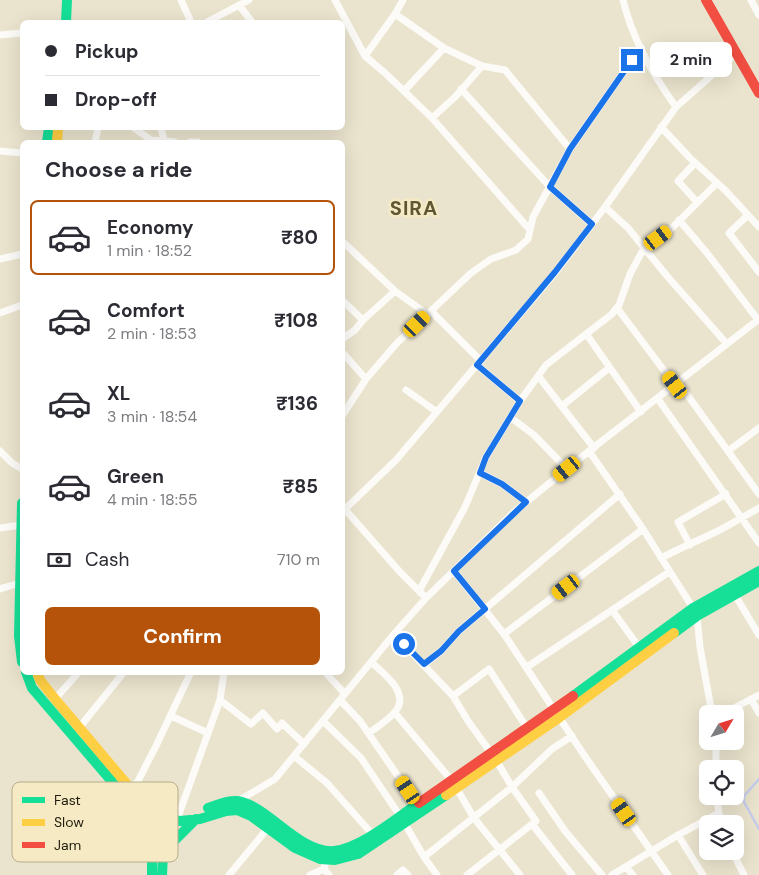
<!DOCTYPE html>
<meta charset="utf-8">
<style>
:root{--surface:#fff;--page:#f7f7f7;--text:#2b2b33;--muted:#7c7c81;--line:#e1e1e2;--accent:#b45309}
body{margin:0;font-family:"DM Sans",sans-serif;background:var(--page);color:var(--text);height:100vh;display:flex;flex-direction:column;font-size:19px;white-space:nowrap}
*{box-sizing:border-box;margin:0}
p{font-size:16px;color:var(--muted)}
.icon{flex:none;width:28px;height:28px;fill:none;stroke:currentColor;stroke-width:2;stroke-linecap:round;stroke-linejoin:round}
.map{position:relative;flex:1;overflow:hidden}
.panel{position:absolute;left:20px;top:140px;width:325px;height:535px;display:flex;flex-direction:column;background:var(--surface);border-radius:8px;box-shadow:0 5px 20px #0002}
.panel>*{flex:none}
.banner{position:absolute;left:20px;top:20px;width:325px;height:110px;border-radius:8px;box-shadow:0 5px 20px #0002;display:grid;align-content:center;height:110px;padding:0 25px;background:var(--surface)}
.needle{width:32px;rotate:52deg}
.controls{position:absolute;left:699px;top:705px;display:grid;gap:10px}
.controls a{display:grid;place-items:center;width:45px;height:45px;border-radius:8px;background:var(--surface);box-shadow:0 5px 20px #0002;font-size:25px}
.end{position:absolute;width:22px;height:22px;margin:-11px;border:6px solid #1a73e8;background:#fff;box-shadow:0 0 0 2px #fff}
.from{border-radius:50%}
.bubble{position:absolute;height:35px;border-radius:8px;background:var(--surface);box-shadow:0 5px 20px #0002;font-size:16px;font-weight:700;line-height:35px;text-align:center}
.car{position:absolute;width:15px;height:30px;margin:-15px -8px;border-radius:6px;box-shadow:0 0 4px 1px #0007;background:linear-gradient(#f5c518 24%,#345 0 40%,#f5c518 0 76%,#345 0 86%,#f5c518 0)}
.banner b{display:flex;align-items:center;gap:18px;height:48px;font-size:19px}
.banner b+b{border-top:1px solid var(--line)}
.banner i{width:12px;height:12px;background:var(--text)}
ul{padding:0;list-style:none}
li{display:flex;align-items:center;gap:15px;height:75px;margin:0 10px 8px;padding:0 15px;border:2px solid transparent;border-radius:8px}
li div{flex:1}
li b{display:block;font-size:19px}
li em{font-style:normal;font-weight:700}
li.current{border-color:var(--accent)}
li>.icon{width:45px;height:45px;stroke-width:1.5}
h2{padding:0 25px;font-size:22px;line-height:60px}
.pay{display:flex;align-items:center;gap:12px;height:55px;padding:0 25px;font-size:19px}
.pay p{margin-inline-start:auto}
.primary-button{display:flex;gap:10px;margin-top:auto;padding:10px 25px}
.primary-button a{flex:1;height:58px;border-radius:8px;background:var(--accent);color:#fff;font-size:20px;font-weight:700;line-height:58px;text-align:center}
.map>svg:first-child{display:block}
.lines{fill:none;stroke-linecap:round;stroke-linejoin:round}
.stream{stroke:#c6ccec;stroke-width:2.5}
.street{stroke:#fcfbf8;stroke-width:7}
.fast{stroke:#16e098;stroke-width:10}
.slow{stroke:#ffcf43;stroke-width:10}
.jam{stroke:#f24e42;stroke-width:10}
.route{stroke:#1a73e8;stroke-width:6}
.labels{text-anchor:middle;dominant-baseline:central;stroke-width:5;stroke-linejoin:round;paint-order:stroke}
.district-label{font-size:20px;font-weight:bold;letter-spacing:1px;fill:#5f5633;stroke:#f5eac3}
.key{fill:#f5eac3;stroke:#b6ad8d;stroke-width:1}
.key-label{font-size:14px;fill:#221e0f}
</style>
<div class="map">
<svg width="759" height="875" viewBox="0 0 759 875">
<rect width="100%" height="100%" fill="#eae4ce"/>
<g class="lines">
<path class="stream" d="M759 779 744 796V802L759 829"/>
<path class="street" d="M181 0 191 22
M335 0 365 56 385 73 432 118 530 230
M623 0C632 38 653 75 676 107
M751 0 759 15
M239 5 252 22
M395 14 444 48 482 66
M207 22 249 0
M0 35 22 33
M365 56 395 14 403 0
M461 89 550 187 592 224
M404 91 444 48
M432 118 456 96 482 66 505 70 570 149
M661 127 690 158 726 191 759 227
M134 128 151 140 175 142
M161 128 164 140
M95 142 98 128
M190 142H198
M0 151 22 153
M695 163 678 181 697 202
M605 207 628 228 667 276 727 344
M748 215 729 233 759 272
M679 220 707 253 758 320
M342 241 395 291 427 314
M0 259 22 254
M342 300 363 320
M617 308 675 385
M431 311 481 361
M0 313 22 305
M587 335 641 412
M342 339 355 330 363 320 395 291
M342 352 366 379
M477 365 520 401
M539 377 594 448
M678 382 759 494
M406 390 437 412
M658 399 759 543
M562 406 609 368
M342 416 366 379 397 343 471 273 491 259 516 250 528 239 533 217 570 149 641 47
M510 417 534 435 567 469
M0 451 12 463 22 469
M589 451 643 529 693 608
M728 451 759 428
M480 473 502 484 526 502
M342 506 400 572 426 598
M342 512 396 460 555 273 605 207 676 107 736 54
M0 528 21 525
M690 545 678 522 726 494
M661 558 675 551 720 530 759 508
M454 571 504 634 586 758 668 875
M0 589 20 583
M419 591 465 507 486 457 520 401 546 365 612 314 619 305 630 274 644 248 672 228 717 183
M735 595 759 635
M612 610 639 647
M697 616 700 647 712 714
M394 634 453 696 468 721 491 753
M504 634 643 529
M424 665 441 651 459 631 620 494
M527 667 669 572
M325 672 345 694
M453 696 489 669 527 728
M55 699 79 672
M751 699 759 713
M220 700 251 724 263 713 277 729 282 723 304 744
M340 700 360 721 417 804
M395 713 452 781
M714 714 732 709 759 695
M171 716 208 733
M323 721 361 758 400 816
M79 728 124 672
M369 733C377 727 387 721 394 713 412 694 384 674 371 662
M716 741V769
M294 756 327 783 373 835
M131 789 138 781 156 746 191 672
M457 789 474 818 520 875
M539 793 565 831 602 875
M716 796 721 824
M238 801 275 779 394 634 426 598 514 512 589 451 759 319
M179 814 220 700 224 672
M405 824 424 857 437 875
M532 824 572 875
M678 835 703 875
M732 851 744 875
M424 857 512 787 552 749 572 736
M326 859 324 869 329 875
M626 867 633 875
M229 875 268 828
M310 875 324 869
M397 875 403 870 408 875
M467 875 536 821 512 787 496 760
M612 875 678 835 719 813"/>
<path class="fast" d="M66 22 67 0
M47 142 49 128
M22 503 19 636 22 662
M674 633 697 616 759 581
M26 672 32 688 132 805 148 816 180 821 200 819 226 811 237 810 251 816 295 848 320 859 335 860 358 854 446 795
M573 696 693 608 759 571
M208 808C217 805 227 800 237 801 268 805 299 854 334 851 360 849 398 817 419 803
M148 816C166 832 163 853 162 875
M148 816 146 820 152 845V875
M163 852 196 819"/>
<path class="slow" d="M57 142 58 128
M37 672 40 680 55 699 131 789 145 805 155 810
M446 795 560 717 674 633"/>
<path class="jam" d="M706 0 759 93
M419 803 573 696"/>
</g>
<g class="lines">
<path class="route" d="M404 644 424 664 441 651 459 631 485 609 454 571 526 502 502 484 480 473 486 457 520 401 477 365 555 272 592 224 550 187 570 149 632 60"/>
</g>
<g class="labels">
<g class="district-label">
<text x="414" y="208">SIRA</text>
</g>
</g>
<rect x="12" y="782" width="166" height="80" rx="8" class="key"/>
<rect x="22" y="797" width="23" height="6" fill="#16e098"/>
<rect x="22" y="819" width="23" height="7" fill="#ffcf43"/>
<rect x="22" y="842" width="23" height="6" fill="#f24e42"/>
<g class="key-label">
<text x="54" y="805">Fast</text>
<text x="54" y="827">Slow</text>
<text x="54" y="850">Jam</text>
</g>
</svg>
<div class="controls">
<a><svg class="needle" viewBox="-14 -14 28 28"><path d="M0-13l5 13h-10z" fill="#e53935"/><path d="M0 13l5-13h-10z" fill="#7c7c81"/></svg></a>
<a><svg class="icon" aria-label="locate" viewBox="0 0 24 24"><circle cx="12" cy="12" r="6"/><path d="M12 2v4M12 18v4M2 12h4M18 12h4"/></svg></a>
<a><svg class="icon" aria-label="layers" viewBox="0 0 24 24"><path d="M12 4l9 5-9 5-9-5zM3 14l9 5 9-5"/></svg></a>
</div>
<i class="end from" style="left:404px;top:644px"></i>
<i class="end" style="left:632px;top:60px"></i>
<div class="bubble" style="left:650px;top:42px;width:82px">2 min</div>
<i class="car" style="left:658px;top:238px;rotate:54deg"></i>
<i class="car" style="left:417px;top:324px;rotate:46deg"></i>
<i class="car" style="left:675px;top:385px;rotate:323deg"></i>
<i class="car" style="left:567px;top:469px;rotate:231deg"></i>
<i class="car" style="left:566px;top:587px;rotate:233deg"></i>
<i class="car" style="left:408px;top:790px;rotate:326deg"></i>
<i class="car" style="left:624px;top:812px;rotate:325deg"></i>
<div class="banner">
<b><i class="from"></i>Pickup</b>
<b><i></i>Drop-off</b>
</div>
<section class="panel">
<h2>Choose a ride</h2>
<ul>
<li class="current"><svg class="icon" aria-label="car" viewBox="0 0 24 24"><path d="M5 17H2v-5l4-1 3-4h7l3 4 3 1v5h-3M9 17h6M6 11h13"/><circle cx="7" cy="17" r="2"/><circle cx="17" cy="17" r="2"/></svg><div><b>Economy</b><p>1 min · 18:52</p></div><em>₹80</em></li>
<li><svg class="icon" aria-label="car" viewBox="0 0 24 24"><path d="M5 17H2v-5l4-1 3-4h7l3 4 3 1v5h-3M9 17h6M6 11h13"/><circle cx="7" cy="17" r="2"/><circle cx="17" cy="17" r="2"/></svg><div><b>Comfort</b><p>2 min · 18:53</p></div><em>₹108</em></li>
<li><svg class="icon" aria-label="car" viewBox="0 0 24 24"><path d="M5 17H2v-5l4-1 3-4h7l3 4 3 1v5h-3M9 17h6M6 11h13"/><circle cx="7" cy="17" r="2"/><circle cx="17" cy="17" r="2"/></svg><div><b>XL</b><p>3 min · 18:54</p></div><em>₹136</em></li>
<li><svg class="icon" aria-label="car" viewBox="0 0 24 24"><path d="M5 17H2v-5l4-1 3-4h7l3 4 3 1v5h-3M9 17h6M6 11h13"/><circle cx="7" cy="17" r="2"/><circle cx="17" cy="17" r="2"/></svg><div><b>Green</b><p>4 min · 18:55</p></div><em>₹85</em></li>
</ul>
<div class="pay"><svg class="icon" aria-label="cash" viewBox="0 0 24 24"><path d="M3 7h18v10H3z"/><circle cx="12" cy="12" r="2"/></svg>Cash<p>710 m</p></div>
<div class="primary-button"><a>Confirm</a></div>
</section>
</div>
